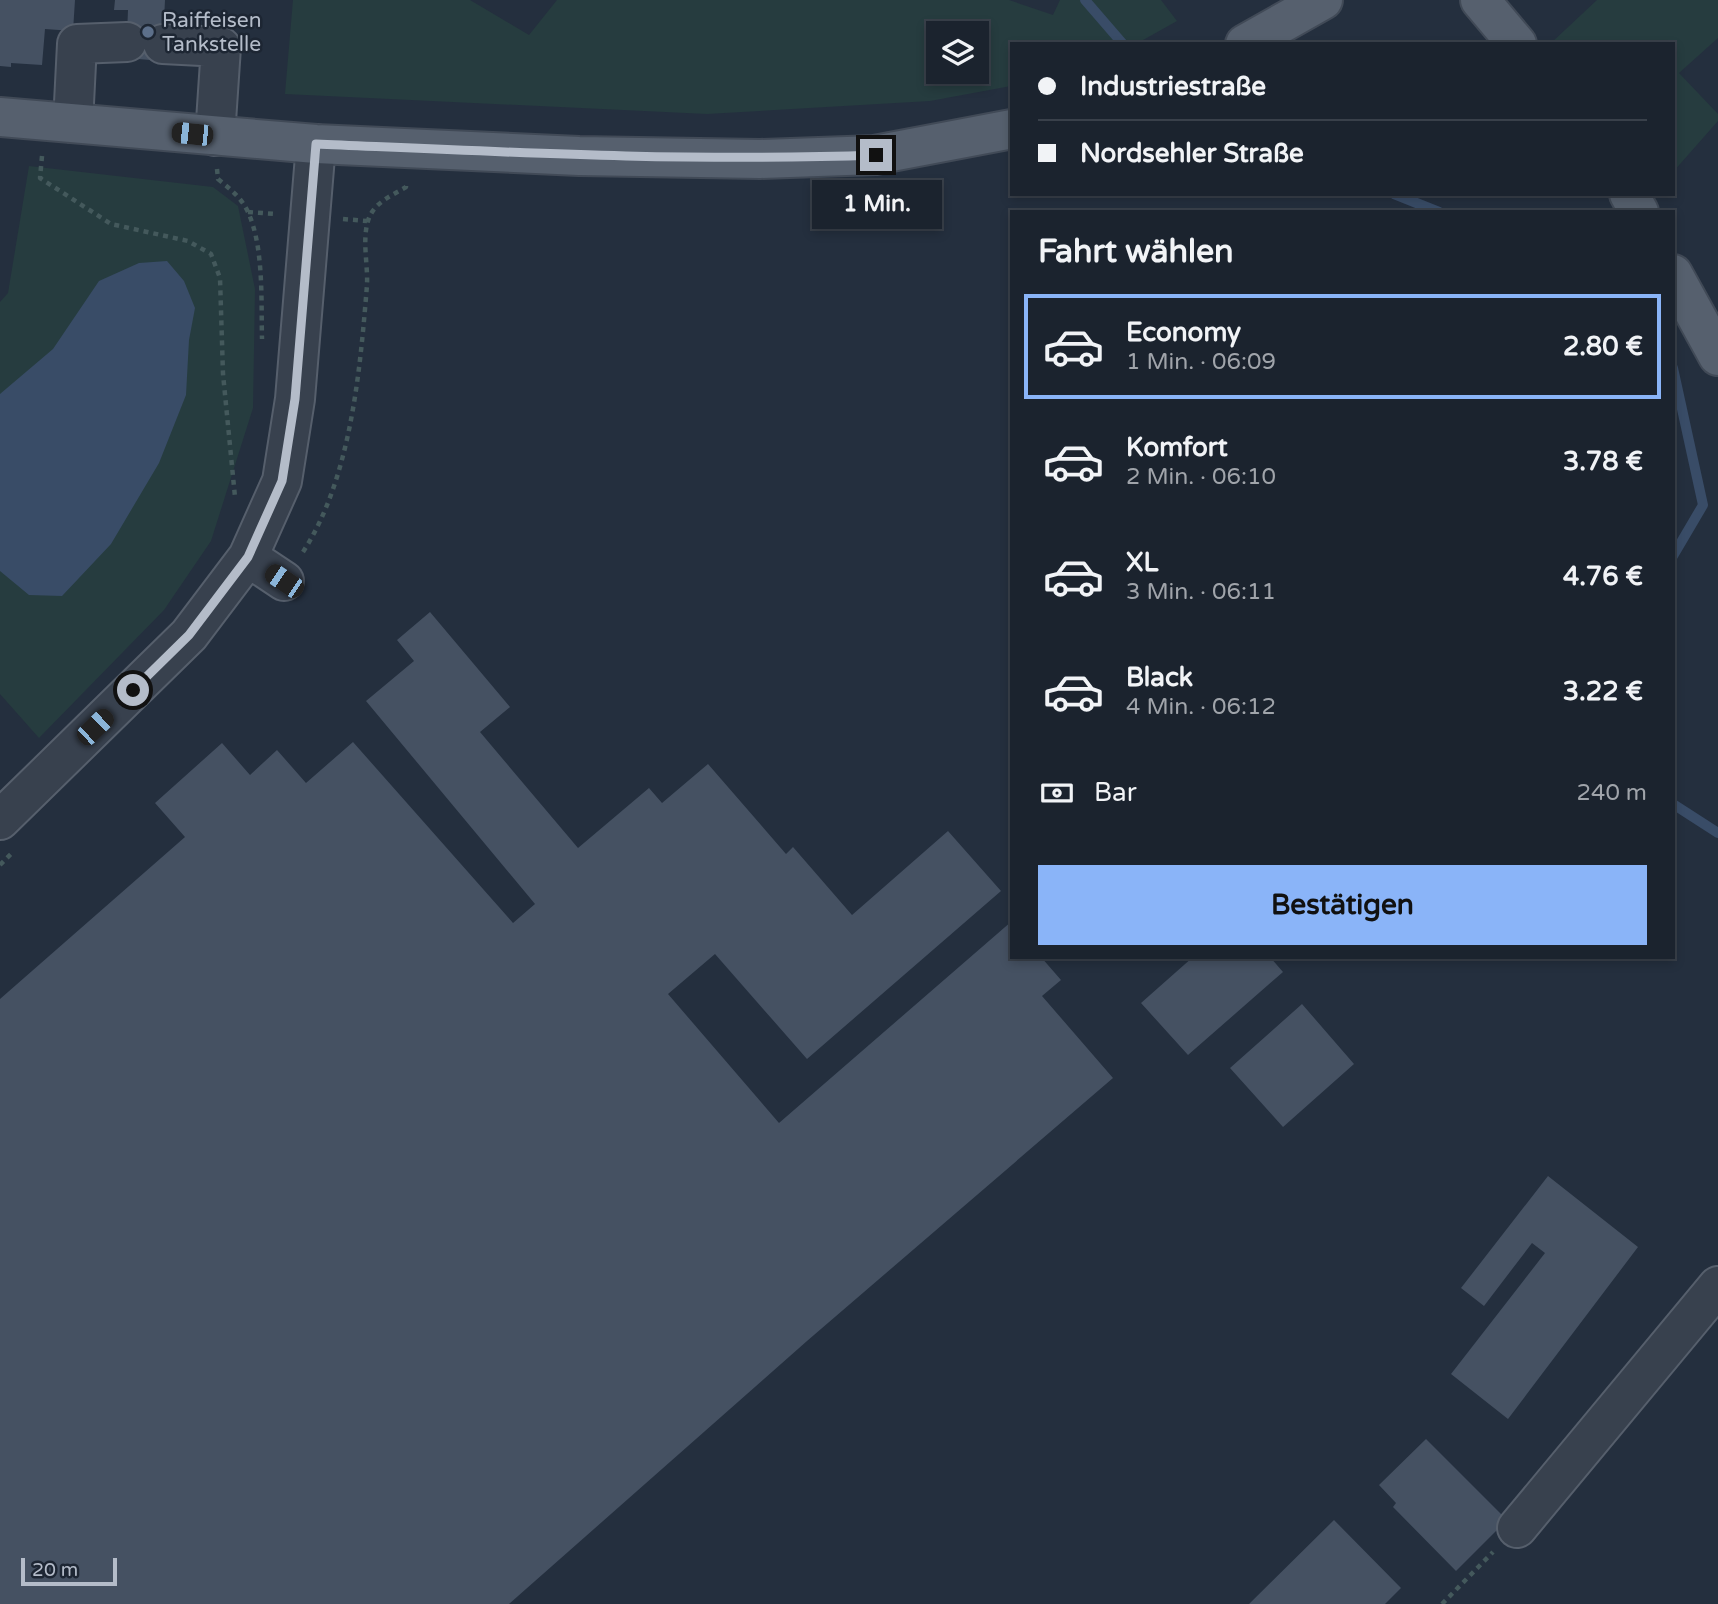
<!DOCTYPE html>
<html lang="de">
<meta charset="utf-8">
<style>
:root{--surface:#1b232e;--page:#282f3a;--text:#f1f3f6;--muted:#a0a4aa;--line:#39404a;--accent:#8ab4f8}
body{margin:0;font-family:"Varela Round",sans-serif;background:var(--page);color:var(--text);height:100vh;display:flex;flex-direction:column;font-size:26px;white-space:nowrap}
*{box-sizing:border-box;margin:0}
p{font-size:23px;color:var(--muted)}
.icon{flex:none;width:38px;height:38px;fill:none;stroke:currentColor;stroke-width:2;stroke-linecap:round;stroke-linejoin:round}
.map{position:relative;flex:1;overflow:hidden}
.details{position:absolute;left:1010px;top:210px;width:665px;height:749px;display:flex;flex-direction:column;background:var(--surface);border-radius:0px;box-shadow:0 4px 10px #0003,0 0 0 2px var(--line)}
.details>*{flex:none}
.banner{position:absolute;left:1010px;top:42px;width:665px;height:154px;border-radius:0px;box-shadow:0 4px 10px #0003,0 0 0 2px var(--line);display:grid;align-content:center;height:154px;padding:0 28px;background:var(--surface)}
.fabs{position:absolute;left:926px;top:21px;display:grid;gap:14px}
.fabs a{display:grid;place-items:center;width:63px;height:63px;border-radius:0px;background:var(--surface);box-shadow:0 4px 10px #0003,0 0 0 2px var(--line);font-size:35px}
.scale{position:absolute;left:21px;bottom:18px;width:96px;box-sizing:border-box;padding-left:7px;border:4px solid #b4bcc9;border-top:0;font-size:19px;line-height:24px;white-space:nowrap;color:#b4bcc9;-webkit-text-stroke:5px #1d2633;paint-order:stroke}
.end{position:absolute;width:32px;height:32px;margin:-16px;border:9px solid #b4bcc9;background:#111;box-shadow:0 0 0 4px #111}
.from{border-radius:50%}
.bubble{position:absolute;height:49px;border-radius:0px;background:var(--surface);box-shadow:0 4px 10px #0003,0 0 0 2px var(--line);font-size:23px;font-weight:800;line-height:49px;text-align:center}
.car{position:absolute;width:21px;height:42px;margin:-21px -10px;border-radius:9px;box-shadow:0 0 5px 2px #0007;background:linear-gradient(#222 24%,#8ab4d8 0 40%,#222 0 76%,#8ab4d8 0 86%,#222 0)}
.banner b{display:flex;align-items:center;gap:24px;height:66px;font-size:26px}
.banner b+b{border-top:2px solid var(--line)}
.banner i{width:18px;height:18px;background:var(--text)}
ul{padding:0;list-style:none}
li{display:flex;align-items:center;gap:21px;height:105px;margin:0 14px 10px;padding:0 14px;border:4px solid transparent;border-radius:0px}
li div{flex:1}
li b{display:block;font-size:26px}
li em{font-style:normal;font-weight:800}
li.on{border-color:var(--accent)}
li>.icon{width:63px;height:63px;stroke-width:1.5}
h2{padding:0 28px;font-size:32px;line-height:84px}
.pay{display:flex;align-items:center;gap:18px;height:77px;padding:0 28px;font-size:26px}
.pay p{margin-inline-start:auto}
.cta{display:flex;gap:14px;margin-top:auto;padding:14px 28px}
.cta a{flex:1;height:80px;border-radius:0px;background:var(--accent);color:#111;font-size:28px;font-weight:800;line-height:80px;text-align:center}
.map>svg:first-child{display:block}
.green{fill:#263c3f;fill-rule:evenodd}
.water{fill:#394c67}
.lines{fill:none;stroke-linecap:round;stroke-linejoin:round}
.stream{stroke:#394c67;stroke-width:10}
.building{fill:#455162}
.minor-casing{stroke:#565f6c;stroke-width:42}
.major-casing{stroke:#414a57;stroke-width:42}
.path{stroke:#44595c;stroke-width:4.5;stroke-dasharray:5 5;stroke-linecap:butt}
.minor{stroke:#38414e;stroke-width:38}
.major{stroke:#56606e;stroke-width:38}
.route{stroke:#b4bcc9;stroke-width:9}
.service-dot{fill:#5c6f8a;stroke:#1d2633;stroke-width:2.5}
.labels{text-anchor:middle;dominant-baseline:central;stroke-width:5;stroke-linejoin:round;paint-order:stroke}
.poi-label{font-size:21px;fill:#b4bcc9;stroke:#1d2633;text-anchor:start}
</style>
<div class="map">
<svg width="1718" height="1604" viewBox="0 0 1718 1604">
<rect width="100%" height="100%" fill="#242f3e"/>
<path class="green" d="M293 0H470L529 35 557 0H1009L1053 15 1060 0H1161L1177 21 1136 44H1012L1011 86 930 101 707 114 285 94ZM976 33V72H938V33Z
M1597 0H1718V38L1679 73 1718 114V121L1673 172V44H1550Z
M29 166 213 187 238 206 255 289 253 408 211 541 164 610 39 738 0 694V302L8 293Z"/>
<path class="water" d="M167 261 184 281 195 308 189 340 186 395 159 463 111 544 62 596 29 595 0 571V394L53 349 99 281 139 263Z"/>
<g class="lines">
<path class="stream" d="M1085 0 1123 44
M1394 194 1439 212
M1673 368 1703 505 1673 556
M1673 804 1718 833"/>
</g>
<path class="building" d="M0 0H75L73 31 45 29 42 65 11 63V67L0 66Z
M115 0H165L162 61 126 58 128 10H114Z
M430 612 510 707 480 732 578 848 649 788 662 803 708 764 786 854 793 847 852 915 948 831 1001 891 807 1059 715 954 668 994 779 1123 1012 921V957H1041L1061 980 1042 996 1113 1078 807 1341 509 1604H0V999L185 837 155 803 222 743 250 775 277 750 306 783 353 742 513 923 535 904 366 701 414 661 397 640Z
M1193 957H1270L1283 972 1188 1055 1141 1003Z
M1302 1004 1354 1064 1283 1127 1230 1068Z
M1548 1176 1638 1247 1508 1419 1451 1374 1545 1253 1532 1243 1484 1306 1461 1288Z
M1426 1439 1507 1520 1456 1571 1393 1507 1396 1503 1379 1485Z
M1334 1520 1401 1588 1385 1604H1249Z"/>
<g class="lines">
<defs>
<path id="minor" d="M163 44 221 47 215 136
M73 123 77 44 127 42
M248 557 284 581
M0 820 189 635 248 557 282 481 295 399 316 144
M1517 1528 1718 1286"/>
<path id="major" d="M1480 0 1517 44
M1245 44 1323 0
M0 117 316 144 579 156 760 159 875 155 1012 129
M1629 194 1639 212
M1673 274 1718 356"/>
</defs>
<use href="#minor" class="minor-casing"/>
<use href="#major" class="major-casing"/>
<path class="path" d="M42 156 40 178 111 224 188 241 211 254 220 278 223 374 235 497
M217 169 218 179C230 189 241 197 248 212 264 247 261 301 262 339
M248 212 275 214
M343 219 367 221
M303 552C351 478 360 371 367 285 368 265 362 240 368 221 373 203 391 196 406 187V184
M0 865 11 854
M1442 1604 1493 1552"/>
<use href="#minor" class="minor"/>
<use href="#major" class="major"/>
</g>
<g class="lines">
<path class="route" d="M133 690 189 635 248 557 282 481 295 399 316 144C503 152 689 162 876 155"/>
</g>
<circle class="service-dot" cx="148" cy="32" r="7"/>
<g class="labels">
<g class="poi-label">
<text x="162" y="20">Raiffeisen<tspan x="162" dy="24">Tankstelle</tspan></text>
</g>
</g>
</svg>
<div class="fabs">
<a><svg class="icon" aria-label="layers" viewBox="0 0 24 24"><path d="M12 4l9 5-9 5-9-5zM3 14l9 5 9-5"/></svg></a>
</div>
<div class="scale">20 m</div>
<i class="end from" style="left:133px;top:690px"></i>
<i class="end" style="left:876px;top:155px"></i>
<div class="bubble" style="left:812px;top:180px;width:130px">1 Min.</div>
<i class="car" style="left:192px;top:134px;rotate:276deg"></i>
<i class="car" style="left:284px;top:581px;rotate:304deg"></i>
<i class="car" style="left:95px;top:727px;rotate:46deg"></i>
<div class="banner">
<b><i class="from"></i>Industriestraße</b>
<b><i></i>Nordsehler Straße</b>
</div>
<section class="details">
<h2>Fahrt wählen</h2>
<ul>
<li class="on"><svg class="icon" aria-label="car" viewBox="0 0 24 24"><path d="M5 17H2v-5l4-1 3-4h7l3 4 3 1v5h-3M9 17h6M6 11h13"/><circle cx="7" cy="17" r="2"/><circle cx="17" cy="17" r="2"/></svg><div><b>Economy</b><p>1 Min. · 06:09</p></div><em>2.80 €</em></li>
<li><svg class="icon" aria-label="car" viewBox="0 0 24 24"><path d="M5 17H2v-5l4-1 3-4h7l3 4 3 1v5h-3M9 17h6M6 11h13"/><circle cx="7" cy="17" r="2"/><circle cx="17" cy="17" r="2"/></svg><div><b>Komfort</b><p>2 Min. · 06:10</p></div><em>3.78 €</em></li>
<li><svg class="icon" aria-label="car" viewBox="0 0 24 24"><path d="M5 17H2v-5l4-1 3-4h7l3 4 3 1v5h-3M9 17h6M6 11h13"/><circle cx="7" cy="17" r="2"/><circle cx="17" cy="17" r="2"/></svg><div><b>XL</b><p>3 Min. · 06:11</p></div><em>4.76 €</em></li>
<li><svg class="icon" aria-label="car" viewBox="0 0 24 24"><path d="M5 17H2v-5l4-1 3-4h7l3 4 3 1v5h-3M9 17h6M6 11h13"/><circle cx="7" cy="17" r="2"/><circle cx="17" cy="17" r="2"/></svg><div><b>Black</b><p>4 Min. · 06:12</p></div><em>3.22 €</em></li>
</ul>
<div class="pay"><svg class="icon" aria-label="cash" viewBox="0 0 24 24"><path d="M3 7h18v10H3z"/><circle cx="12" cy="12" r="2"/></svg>Bar<p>240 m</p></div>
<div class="cta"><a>Bestätigen</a></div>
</section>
</div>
